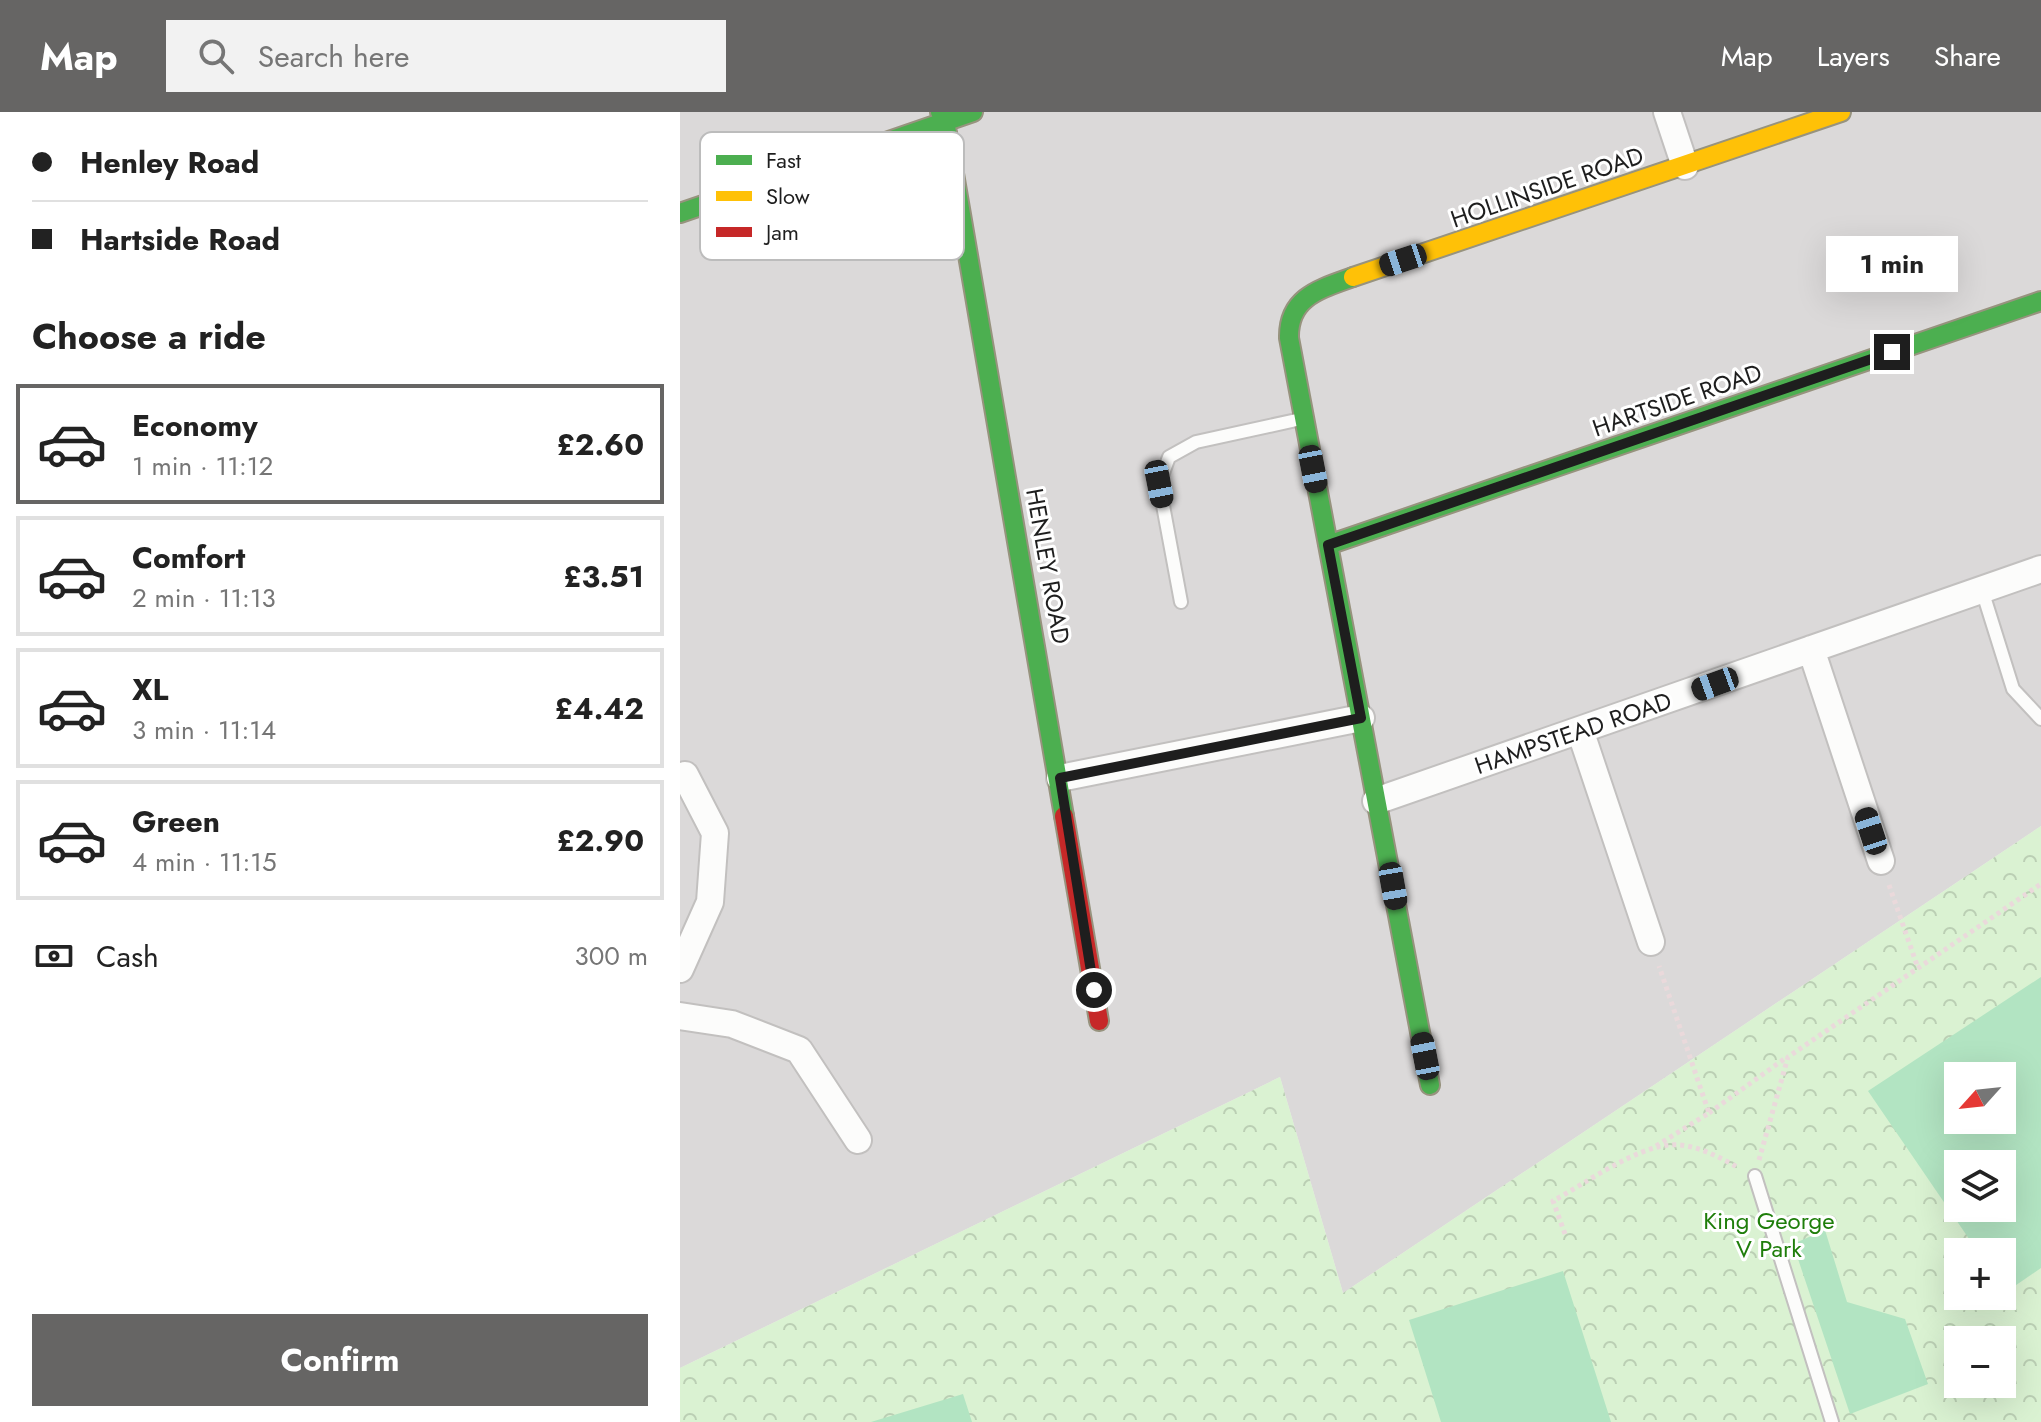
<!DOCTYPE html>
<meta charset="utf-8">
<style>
:root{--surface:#fff;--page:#f2f2f2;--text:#222;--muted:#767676;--line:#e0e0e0;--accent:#666564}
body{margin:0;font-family:Jost,sans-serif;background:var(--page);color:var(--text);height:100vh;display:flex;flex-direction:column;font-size:30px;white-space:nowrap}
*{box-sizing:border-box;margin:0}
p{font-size:26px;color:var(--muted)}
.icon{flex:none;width:44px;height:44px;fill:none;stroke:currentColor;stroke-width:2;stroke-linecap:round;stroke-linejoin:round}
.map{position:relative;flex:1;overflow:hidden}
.side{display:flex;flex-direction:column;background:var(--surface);width:680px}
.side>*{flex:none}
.top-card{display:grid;align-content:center;height:176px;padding:0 32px;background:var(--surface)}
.needle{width:52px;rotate:243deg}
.controls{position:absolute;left:1264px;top:950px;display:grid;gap:16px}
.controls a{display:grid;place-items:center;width:72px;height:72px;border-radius:0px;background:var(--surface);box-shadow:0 8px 32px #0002;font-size:40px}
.end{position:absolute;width:36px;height:36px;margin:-18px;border:10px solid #1e1e1e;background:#fff;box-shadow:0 0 0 4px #fff}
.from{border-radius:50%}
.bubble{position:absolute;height:56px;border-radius:0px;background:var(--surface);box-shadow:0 8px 32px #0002;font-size:26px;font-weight:700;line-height:56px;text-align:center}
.car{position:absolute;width:24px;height:48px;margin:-24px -12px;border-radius:10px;box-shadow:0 0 6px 2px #0007;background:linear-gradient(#222 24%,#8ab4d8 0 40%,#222 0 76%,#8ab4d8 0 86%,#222 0)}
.top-card b{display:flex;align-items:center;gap:28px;height:76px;font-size:30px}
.top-card b+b{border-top:2px solid var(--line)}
.top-card i{width:20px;height:20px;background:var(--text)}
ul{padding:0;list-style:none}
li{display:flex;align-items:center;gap:24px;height:120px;margin:0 16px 12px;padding:0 16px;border:4px solid var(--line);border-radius:0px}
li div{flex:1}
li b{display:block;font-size:30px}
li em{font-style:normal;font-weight:700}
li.selected{border-color:var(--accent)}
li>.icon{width:72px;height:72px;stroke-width:1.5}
h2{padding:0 32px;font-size:36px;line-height:96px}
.pay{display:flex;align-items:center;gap:20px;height:88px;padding:0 32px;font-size:30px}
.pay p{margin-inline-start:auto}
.primary-button{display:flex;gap:16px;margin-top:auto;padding:16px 32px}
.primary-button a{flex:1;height:92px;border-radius:0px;background:var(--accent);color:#fff;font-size:32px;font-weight:700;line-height:92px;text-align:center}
header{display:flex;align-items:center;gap:48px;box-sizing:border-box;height:112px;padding:0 40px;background:var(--accent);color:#fff}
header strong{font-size:38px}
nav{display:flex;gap:44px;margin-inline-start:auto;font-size:28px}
.search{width:560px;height:72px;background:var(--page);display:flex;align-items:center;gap:20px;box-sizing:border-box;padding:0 28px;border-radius:0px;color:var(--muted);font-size:30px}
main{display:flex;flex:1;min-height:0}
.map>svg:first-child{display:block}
.residential{fill:#dbd9d9}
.park{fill:url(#park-crowns);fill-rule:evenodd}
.pitch{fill:#b2e4c2;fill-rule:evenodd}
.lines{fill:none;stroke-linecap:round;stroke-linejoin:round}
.lane-casing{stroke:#c2c0bf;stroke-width:16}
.street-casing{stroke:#c2c0bf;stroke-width:30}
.fast-casing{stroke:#97937e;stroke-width:22}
.slow-casing{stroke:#97937e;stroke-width:22}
.jam-casing{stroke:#97937e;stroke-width:22}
.path{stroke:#ead9db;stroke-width:5;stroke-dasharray:4 4;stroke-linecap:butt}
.lane{stroke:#fcfcfb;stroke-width:12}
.street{stroke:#fcfcfb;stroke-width:26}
.fast{stroke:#4caf50;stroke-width:18}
.slow{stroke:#ffc107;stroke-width:18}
.jam{stroke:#c62828;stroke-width:18}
.route{stroke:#1e1e1e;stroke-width:10}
.labels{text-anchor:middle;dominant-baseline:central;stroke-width:6;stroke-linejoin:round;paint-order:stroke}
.street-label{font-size:24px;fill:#1e1e1e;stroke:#fff}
.park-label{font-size:24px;fill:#1f7e0b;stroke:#fff}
.key{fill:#fff;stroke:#bcbcbc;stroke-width:2}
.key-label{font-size:22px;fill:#1e1e1e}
</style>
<header>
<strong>Map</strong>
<div class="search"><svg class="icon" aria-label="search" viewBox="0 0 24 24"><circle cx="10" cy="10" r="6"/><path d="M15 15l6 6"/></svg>Search here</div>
<nav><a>Map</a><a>Layers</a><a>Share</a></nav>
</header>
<main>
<section class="side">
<div class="top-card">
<b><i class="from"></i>Henley Road</b>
<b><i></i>Hartside Road</b>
</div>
<h2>Choose a ride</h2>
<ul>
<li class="selected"><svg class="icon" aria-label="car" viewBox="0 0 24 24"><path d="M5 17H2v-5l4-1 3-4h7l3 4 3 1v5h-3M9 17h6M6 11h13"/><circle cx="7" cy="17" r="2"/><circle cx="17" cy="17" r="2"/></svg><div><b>Economy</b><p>1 min · 11:12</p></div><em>£2.60</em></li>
<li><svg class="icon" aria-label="car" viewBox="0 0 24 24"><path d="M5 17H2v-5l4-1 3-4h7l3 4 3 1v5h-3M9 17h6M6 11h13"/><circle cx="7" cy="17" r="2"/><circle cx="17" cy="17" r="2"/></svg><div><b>Comfort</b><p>2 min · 11:13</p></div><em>£3.51</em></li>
<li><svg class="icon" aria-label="car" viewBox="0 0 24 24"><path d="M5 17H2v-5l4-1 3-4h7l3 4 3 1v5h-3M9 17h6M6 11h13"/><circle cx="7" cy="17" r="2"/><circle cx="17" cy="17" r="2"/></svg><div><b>XL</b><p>3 min · 11:14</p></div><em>£4.42</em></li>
<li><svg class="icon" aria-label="car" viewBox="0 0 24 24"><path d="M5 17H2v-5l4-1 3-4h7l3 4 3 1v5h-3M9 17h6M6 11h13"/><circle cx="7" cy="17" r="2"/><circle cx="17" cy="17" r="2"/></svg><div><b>Green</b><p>4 min · 11:15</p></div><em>£2.90</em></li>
</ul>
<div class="pay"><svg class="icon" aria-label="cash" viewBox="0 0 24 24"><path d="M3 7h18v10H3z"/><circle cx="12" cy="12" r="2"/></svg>Cash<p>300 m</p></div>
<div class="primary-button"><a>Confirm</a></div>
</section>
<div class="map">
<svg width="1361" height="1310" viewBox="0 0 1361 1310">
<defs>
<pattern id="park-crowns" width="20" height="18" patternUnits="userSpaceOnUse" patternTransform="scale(2)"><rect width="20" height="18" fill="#daf2d2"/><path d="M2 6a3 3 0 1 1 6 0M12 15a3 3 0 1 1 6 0" fill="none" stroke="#bbcfb4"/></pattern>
</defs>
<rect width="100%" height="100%" fill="#ece9e7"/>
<path class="residential" d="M0 0H1361V714L663 1181 600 965 0 1256Z"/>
<path class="park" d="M1361 714V1310H0V1256L600 965 663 1181ZM1278 964H1322V1008H1278ZM1278 1052H1322V1096H1278ZM1278 1140H1322V1184H1278ZM1278 1228H1322V1272H1278Z"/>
<path class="pitch" d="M1361 865V1156L1326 1180 1322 1175V1140H1298L1188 979ZM1322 964V1008H1278V964ZM1322 1052V1096H1278V1052Z
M1145 1118 1167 1190 1225 1207 1248 1272 1170 1302 1113 1132Z
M883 1159 931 1310H761L729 1208Z
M283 1282 292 1310H191Z"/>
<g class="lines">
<defs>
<path id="lane" d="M1302 478 1333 577 1361 607
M501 490 479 372 489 345 516 330 621 307
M1075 1064 1152 1310"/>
<path id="street" d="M987 0 1005 54
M1131 537 1201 749
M900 618 971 830
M380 666 681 606
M696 689 1361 457
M0 857 30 790 35 721 5 663
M0 904 52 912 119 938 178 1028"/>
<path id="fast" d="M260 0 265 9 384 704
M0 101 293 0
M673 165C640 177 608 185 609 226L750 973
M648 433 1361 189"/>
<path id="slow" d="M673 165 1161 0"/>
<path id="jam" d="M384 704 419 909"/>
</defs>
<use href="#lane" class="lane-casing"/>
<use href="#street" class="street-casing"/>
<use href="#fast" class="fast-casing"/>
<use href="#slow" class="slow-casing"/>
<use href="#jam" class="jam-casing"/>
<path class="path" d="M1209 773 1238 856
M1029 1001 1107 945
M976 1034 1029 1001 979 854
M1079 1048 1108 945 1361 772
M885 1122 873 1089C904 1072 956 1035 990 1033 1014 1031 1039 1045 1059 1056"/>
<use href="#lane" class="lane"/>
<use href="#street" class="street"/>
<use href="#fast" class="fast"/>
<use href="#slow" class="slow"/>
<use href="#jam" class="jam"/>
</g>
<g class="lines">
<path class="route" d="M414 878 380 666 681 606 648 433 1212 240"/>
</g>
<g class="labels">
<g class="street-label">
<text transform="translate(867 75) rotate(-19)">HOLLINSIDE ROAD</text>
<text transform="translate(997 288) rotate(-19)">HARTSIDE ROAD</text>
<text transform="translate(368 454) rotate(80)">HENLEY ROAD</text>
<text transform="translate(893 621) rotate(-19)">HAMPSTEAD ROAD</text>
</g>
<g class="park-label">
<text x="1089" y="1108">King George<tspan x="1089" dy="28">V Park</tspan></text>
</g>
</g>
<rect x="20" y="20" width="264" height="128" rx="12" class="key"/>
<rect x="36" y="43" width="36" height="10" fill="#4caf50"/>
<rect x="36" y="79" width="36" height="10" fill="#ffc107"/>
<rect x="36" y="115" width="36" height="10" fill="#c62828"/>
<g class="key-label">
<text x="86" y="56">Fast</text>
<text x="86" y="92">Slow</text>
<text x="86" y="128">Jam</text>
</g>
</svg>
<div class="controls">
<a><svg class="needle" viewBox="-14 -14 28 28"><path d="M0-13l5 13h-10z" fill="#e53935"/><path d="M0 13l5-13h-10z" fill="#767676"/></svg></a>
<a><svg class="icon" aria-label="layers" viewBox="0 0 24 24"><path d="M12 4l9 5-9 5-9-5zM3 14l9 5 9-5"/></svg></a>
<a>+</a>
<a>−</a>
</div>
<i class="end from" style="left:414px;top:878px"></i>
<i class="end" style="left:1212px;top:240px"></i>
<div class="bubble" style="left:1146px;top:124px;width:132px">1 min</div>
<i class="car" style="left:723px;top:148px;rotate:252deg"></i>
<i class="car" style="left:633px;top:357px;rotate:169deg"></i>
<i class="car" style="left:479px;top:372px;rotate:169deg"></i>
<i class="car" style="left:1035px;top:572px;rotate:250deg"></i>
<i class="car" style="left:1191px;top:719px;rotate:342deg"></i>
<i class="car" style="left:713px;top:774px;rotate:170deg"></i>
<i class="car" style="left:745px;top:944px;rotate:349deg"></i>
</div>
</main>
